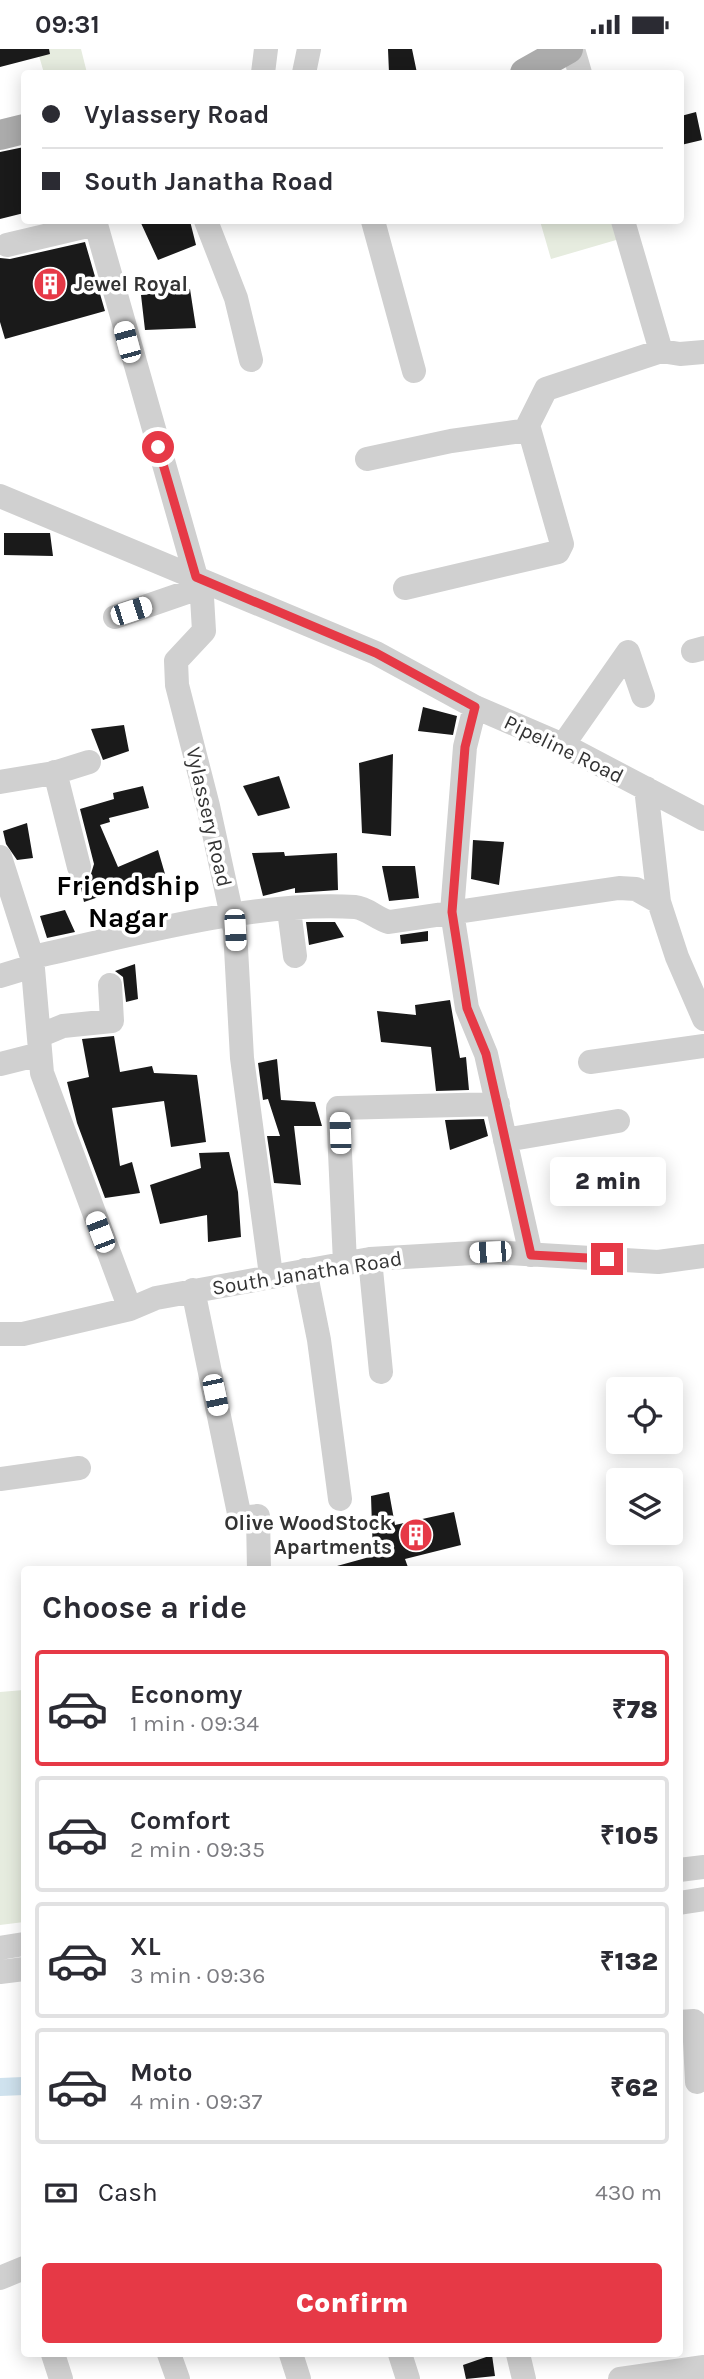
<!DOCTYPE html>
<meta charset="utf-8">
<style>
:root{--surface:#fff;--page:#f2f2f3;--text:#2b2b33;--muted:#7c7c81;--line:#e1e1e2;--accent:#e63946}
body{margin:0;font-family:Karla,sans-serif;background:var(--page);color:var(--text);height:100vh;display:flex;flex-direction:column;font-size:26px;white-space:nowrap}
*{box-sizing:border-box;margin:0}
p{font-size:23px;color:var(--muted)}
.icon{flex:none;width:38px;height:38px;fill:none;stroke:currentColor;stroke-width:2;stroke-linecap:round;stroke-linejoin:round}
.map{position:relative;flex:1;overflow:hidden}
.details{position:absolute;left:21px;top:1517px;width:662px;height:791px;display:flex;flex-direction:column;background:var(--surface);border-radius:7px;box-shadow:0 4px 18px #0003}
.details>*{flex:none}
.top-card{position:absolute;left:21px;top:21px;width:663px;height:154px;border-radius:7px;box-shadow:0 4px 18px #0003;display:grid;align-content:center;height:154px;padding:0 21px;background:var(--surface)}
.fabs{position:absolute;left:606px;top:1328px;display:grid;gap:14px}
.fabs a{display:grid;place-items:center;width:77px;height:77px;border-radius:7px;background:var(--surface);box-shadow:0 4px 18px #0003;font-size:35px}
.end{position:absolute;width:32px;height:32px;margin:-16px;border:9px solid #e63946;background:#fff;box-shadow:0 0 0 4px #fff}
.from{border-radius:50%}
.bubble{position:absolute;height:49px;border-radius:7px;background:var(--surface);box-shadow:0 4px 18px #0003;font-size:23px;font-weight:800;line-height:49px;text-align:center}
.car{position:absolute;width:21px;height:42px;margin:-21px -10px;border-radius:9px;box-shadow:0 0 5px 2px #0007;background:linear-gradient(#fff 24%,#345 0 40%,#fff 0 76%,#345 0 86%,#fff 0)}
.top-card b{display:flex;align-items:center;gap:24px;height:66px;font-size:26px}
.top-card b+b{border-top:2px solid var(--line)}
.top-card i{width:18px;height:18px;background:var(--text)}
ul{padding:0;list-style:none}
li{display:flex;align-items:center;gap:21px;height:116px;margin:0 14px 10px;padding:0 7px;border:4px solid var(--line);border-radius:7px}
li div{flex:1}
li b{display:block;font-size:26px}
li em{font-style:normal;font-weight:800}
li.selected{border-color:var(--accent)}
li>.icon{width:63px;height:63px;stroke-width:1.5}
h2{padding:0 21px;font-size:32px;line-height:84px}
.pay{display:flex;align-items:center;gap:18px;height:77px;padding:0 21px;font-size:26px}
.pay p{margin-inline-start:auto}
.primary-button{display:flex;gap:14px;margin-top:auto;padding:14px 21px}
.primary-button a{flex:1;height:80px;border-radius:7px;background:var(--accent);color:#fff;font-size:28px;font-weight:800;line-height:80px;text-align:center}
.status{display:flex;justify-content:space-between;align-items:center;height:49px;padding:0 35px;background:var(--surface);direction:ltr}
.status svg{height:19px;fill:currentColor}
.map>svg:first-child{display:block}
.green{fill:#e6ecdf}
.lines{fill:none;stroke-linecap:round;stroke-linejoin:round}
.canal{stroke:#cfe2ee;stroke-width:18}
.building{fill:#1a1a1a}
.minor{stroke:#d0d0d0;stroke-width:24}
.major{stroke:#ababab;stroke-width:30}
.route{stroke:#e63946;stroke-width:9}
.labels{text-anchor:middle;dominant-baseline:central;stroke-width:7;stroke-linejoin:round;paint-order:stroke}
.poi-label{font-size:21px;font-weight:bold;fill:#333;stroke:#fff;text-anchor:start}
.street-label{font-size:21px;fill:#333;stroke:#fff}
.district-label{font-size:28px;font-weight:bold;fill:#000;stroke:#fff}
</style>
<div class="status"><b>09:31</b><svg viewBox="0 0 49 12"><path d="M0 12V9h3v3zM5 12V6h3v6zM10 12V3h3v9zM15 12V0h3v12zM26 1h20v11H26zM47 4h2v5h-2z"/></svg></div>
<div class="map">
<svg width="704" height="2330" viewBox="0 0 704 2330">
<rect width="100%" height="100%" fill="#fff"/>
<path class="green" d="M37 0H81L87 24H44Z
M540 172H618L623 189 551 210Z
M24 1641V1873L0 1876V1643Z"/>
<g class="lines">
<path class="canal" d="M0 2038 24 2037"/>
</g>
<path class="building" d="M0 0H49L50 5 0 18Z
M388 0H412L417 24H389Z
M696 63 702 91 681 96V67Z
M24 98V164L0 170V103Z
M140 172H190L196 196 158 211Z
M85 193 105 262 5 290 0 273V209L10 210Z
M190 240 196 279 145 281 141 246Z
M4 484H50L53 507 4 506Z
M423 658 457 667 453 686 418 682Z
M124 676 129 702 103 711 91 680Z
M393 705 391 787 362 784 359 714Z
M279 727 290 759 258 767 243 737Z
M143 737 149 759 109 769 110 773 100 776 118 818 158 801 165 825 84 853 80 834 90 828 94 815 80 760 114 750 113 744Z
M27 774 33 809 17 811 6 795 3 782Z
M473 791 504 793 499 836 471 830Z
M284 803 285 807 337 804 338 841 295 844V839L263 847 252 804Z
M382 817H415L419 849 389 852Z
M65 861 75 883 47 889 40 867Z
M306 873H335L344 888 309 896Z
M428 882V892L401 895 400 886Z
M135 915 138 950 126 953 123 928 115 922Z
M450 951 460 1009 466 1008 469 1041 436 1042 431 998 381 993 377 962 416 966 415 956Z
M114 987 120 1023 152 1017 154 1024 197 1026 206 1093 171 1098 164 1052 112 1059 120 1117 132 1113 140 1144 105 1149 77 1074 67 1033 89 1028 82 990Z
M277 1010 281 1051 315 1053 322 1077H294L301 1136 274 1134 267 1087H280L268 1050 263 1051 258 1014Z
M484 1070 488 1087 450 1101 445 1071Z
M229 1103 238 1143 241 1188 208 1193 207 1166 160 1175 150 1136 201 1119 199 1104Z
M389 1443 395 1476 454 1463 461 1496 405 1510 409 1521H338L337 1517 373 1507 371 1447Z
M492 2306 495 2327 466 2330 463 2316Z"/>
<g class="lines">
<path class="minor" d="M573 0 580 24
M263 24 266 0
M304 24 309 0
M95 172 196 528
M206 172 236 249 251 311
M373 172 414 322
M623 172 661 302
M7 196 96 175
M367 410 451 392 529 381
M0 447 376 604 475 658 563 696 704 770
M201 531 204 582 176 612 177 636 208 757 235 881 242 1009 271 1226
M405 539 558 503 562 495 528 376 546 340 661 302 680 305 704 303
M115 568 202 538
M693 602 704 599
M475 658 465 698 452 863 467 959 486 1005 531 1206
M563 696 628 603 643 647
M55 723 79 818
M0 733 54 724 89 713
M646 739 659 853 677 908 704 970
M0 808 32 908 42 1024 130 1260
M289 861 295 907
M32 908C134 886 251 852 355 858 367 859 377 870 389 873L619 839 636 840 659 853
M0 927 33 917
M39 987 63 977 112 972 110 936
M590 1013 704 997
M0 1015 40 1005
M505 1091 618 1072
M370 1210 381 1323
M345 1214 338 1059 498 1055
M305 1221 319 1291 340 1450
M193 1241 240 1469 258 1467 259 1521
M0 1285H23L130 1260 156 1249 370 1210 490 1203 658 1213 704 1207
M0 1430 79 1419
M679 1821 704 1818
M679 1854 704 1850
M0 1899 24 1895
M0 1923 24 1920
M679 1973 694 1972 697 2033
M0 2229 24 2219V2221
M53 2305 61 2330
M169 2305 178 2330
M291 2305 299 2330
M400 2305 408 2330
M518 2305 524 2330
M620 2330 704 2318"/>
<path class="major" d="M525 24 568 0
M0 86 24 80"/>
</g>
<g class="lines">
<path class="route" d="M158 398 196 528 376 604 475 658 465 698 452 863 467 959 486 1005 531 1206 607 1210"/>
</g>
<defs>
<symbol id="building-disc" viewBox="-11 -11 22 22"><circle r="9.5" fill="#e63946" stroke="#fff"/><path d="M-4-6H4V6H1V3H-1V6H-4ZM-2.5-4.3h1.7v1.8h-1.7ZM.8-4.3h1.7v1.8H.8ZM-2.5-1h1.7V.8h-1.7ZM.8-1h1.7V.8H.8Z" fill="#fff"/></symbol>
</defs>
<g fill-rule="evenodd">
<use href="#building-disc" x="31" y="216" width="38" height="38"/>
<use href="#building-disc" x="397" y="1467" width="38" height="38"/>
</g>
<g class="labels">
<g class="poi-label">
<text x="74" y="235">Jewel Royal</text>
<text x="392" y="1474" text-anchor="end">Olive WoodStock<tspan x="392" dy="24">Apartments</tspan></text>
</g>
<g class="street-label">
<text transform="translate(564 700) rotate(26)">Pipeline Road</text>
<text transform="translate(209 768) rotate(77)">Vylassery Road</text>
<text transform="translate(307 1224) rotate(-9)">South Janatha Road</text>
</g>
<g class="district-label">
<text x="128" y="836">Friendship<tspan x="128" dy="32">Nagar</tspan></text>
</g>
</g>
</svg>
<div class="fabs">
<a><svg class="icon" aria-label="locate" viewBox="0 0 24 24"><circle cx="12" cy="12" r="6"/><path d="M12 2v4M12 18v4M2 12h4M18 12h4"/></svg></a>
<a><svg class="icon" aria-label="layers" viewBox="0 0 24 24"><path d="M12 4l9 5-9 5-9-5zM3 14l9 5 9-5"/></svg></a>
</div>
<i class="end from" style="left:158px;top:398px"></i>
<i class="end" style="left:607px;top:1210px"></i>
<div class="bubble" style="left:550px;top:1108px;width:116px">2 min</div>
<i class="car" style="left:127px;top:293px;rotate:345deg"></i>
<i class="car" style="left:131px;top:562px;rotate:72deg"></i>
<i class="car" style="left:235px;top:881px;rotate:177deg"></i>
<i class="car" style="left:340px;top:1084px;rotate:358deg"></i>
<i class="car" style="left:100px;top:1183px;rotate:339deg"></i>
<i class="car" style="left:490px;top:1203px;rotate:267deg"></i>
<i class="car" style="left:215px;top:1346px;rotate:168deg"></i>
<div class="top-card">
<b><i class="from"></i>Vylassery Road</b>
<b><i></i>South Janatha Road</b>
</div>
<section class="details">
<h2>Choose a ride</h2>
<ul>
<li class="selected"><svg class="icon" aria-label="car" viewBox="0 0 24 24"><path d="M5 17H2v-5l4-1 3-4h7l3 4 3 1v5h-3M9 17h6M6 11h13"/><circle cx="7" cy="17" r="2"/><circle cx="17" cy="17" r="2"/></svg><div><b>Economy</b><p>1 min · 09:34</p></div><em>₹78</em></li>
<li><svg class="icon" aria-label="car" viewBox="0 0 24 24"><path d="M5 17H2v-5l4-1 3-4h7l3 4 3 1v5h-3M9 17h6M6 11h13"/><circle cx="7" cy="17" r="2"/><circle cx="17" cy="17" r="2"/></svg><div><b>Comfort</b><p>2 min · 09:35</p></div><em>₹105</em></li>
<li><svg class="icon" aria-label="car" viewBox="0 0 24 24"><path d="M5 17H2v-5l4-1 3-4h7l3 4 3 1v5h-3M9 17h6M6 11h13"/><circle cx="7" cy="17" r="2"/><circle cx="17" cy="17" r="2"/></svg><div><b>XL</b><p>3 min · 09:36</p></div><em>₹132</em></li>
<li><svg class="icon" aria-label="car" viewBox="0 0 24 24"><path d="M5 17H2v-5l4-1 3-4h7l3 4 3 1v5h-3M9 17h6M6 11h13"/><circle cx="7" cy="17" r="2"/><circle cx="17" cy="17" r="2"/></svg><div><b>Moto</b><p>4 min · 09:37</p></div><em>₹62</em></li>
</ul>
<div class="pay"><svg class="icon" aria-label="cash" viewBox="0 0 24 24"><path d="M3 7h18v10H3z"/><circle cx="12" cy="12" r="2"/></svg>Cash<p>430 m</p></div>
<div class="primary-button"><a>Confirm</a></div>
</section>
</div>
